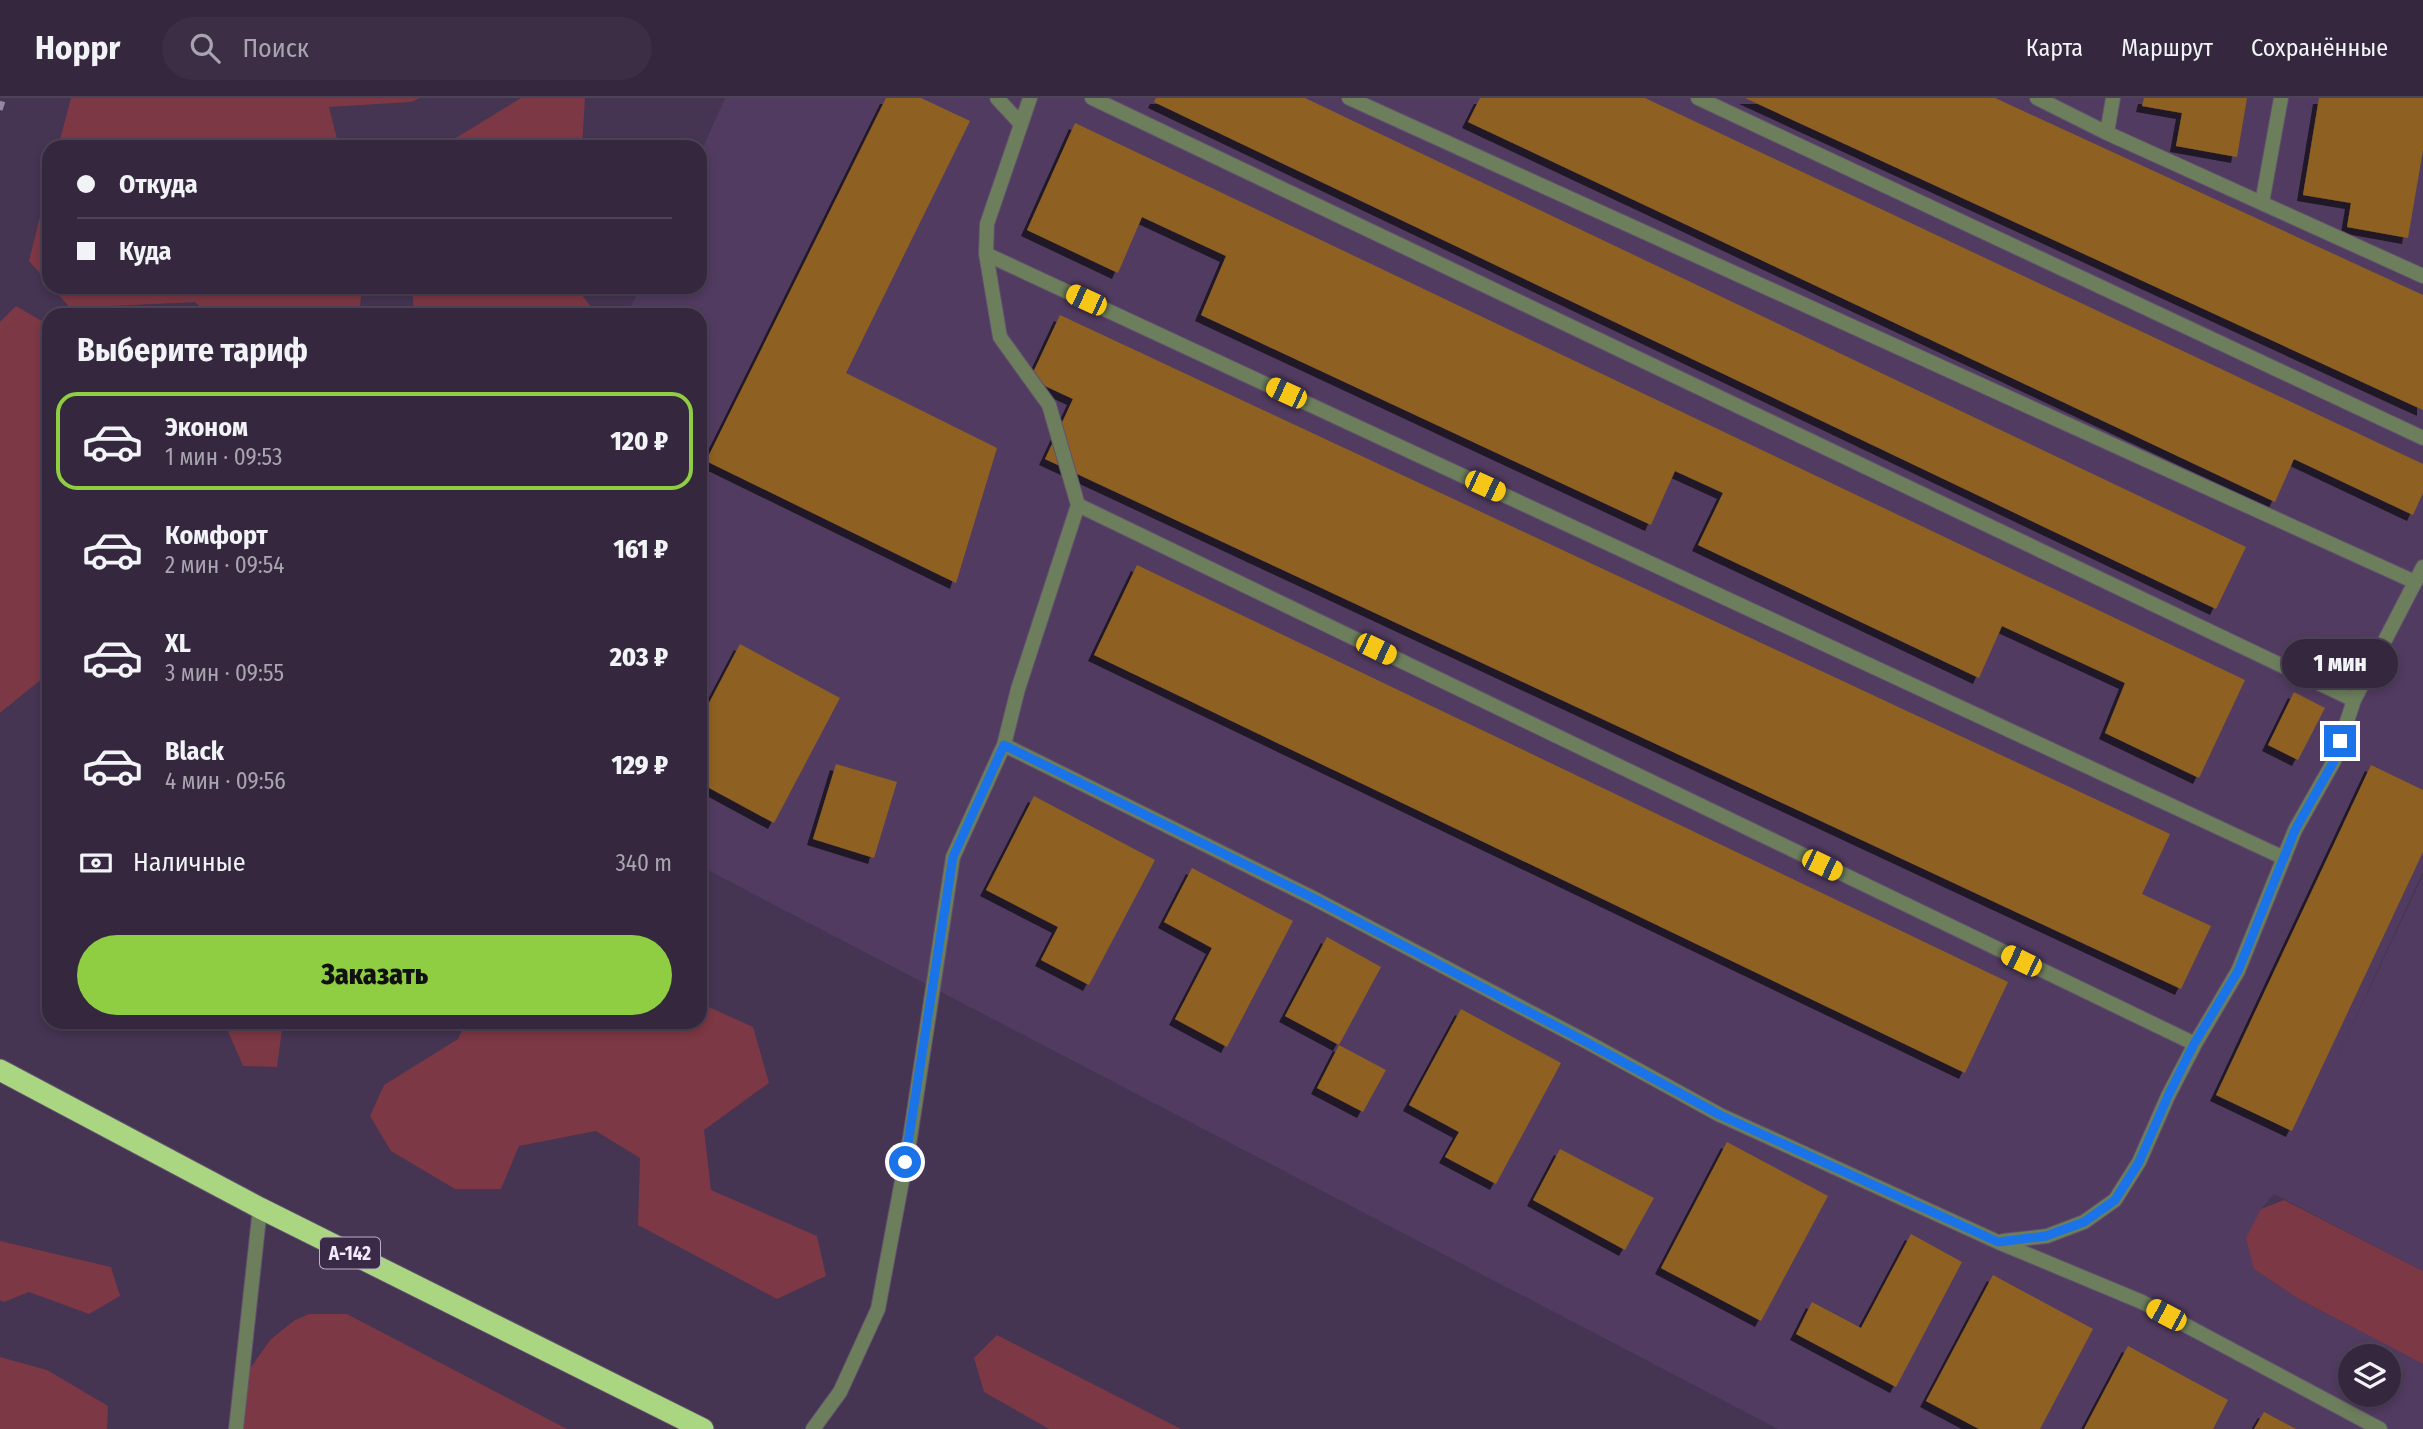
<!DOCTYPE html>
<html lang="ru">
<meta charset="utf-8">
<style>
:root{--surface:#34273e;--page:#3c2f45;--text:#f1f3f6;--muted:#a9a5b0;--line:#4e4458;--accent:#8fcd42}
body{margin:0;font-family:"Fira Sans Condensed",sans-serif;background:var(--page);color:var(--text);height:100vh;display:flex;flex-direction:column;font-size:26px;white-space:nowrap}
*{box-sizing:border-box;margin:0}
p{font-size:23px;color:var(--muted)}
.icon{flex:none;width:38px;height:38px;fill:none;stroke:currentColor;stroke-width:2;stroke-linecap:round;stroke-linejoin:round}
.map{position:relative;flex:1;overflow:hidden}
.panel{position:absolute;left:42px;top:210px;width:665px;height:721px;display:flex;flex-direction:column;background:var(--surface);border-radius:21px;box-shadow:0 4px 10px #0003,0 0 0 2px var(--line)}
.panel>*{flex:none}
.top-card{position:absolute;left:42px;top:42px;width:665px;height:154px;border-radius:21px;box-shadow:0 4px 10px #0003,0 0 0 2px var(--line);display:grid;align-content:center;height:154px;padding:0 35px;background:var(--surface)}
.buttons{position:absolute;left:2338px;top:1246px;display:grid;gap:14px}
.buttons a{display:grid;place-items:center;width:63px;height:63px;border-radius:50%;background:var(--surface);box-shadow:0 4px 10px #0003,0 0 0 2px var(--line);font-size:35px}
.end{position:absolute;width:32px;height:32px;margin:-16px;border:9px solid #1a73e8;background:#fff;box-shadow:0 0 0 4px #fff}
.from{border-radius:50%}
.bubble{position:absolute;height:49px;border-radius:24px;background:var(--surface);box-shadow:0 4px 10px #0003,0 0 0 2px var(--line);font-size:23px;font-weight:800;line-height:49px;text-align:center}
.car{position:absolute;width:21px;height:42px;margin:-21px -10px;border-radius:9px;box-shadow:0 0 5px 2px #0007;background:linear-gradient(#f5c518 24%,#345 0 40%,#f5c518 0 76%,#345 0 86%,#f5c518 0)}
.top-card b{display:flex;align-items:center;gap:24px;height:66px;font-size:26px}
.top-card b+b{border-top:2px solid var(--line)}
.top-card i{width:18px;height:18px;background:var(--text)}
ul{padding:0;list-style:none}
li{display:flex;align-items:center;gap:21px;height:98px;margin:0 14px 10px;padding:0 21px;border:4px solid transparent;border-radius:21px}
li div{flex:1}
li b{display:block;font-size:26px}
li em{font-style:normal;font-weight:800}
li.current{border-color:var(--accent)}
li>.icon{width:63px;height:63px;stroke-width:1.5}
h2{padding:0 35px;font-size:32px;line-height:84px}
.pay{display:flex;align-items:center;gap:18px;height:77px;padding:0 35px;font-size:26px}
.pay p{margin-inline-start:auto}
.cta{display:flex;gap:14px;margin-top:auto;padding:14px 35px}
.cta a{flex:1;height:80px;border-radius:42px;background:var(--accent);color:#111;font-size:28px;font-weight:800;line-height:80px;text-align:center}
header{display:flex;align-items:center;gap:42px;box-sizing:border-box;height:98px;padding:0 35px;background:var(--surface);border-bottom:2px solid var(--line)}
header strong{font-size:33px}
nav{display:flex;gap:38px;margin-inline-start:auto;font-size:24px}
.search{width:490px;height:63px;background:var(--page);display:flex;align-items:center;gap:18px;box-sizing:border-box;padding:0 24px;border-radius:38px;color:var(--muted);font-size:26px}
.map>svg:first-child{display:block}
.built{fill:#513b60;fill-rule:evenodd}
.green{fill:#7c3844}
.building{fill:#8e6023;filter:url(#shadow)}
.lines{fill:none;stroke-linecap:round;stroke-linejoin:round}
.lane-casing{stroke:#61516d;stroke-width:16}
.highway-casing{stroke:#61516d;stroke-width:23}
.lane{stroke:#6c7e5c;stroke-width:14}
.highway{stroke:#abd681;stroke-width:21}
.rail{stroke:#9487a0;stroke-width:5;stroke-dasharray:9 9;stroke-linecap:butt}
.route{stroke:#1a73e8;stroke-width:9}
.labels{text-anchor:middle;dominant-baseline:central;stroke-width:6;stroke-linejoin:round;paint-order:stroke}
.shield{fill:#3b2a47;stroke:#bcb0c6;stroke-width:2}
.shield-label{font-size:19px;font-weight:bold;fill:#f3e9fc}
</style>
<header>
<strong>Hoppr</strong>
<div class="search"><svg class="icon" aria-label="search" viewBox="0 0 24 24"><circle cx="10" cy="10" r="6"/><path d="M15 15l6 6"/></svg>Поиск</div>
<nav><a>Карта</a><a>Маршрут</a><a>Сохранённые</a></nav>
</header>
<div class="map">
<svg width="2423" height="1331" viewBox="0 0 2423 1331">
<defs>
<filter id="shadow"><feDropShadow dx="-6" dy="6" stdDeviation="0" flood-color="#0009"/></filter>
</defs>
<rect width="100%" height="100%" fill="#453452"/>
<path class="built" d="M725 0H2423V774L2327 981 2423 777V1173L2274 1096 2261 1111 2254 1171 2297 1200 2423 1266V1331H1778L700 768V217H627L640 189H700V56ZM2350 1258H2389V1297H2350Z"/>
<path class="green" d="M71 0H420L411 4 329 9 339 49H58Z
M521 0H585L582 49H441Z
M49 82V186L29 163Z
M52 189H362L359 217H209L195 204 70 210Z
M412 189H576L597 217H414Z
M16 208 49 227V575L0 615V224Z
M700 905 753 929 769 985 704 1032 711 1092 817 1138 826 1178 777 1201 638 1127 640 1060 596 1033 519 1048 501 1091H455L391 1053 370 1018 384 987 458 941 466 924H700Z
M224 924H283L277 969 243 968Z
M2284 1102 2423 1173V1266L2297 1200 2254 1171 2246 1140 2261 1111Z
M0 1143 111 1169 120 1198 89 1216 29 1194 4 1204 0 1202Z
M309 1216H347L567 1331H239L241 1283 271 1241 295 1222Z
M997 1237 1181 1331H1049L984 1294 974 1260Z
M0 1259 47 1272 108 1308 107 1331H0Z"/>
<path class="building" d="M886 0H921L970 23 846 275 997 350 956 485 706 363Z
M1156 0H1305L2246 449 2216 511 1154 4Z
M1480 0H1645L2423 366V395L2413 417 2294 361 2275 404 1468 24Z
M1745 0H1995L2423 197V312Z
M2144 0H2247L2237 59 2176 48 2182 15 2142 8Z
M2319 0H2423V52L2408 140 2347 129 2351 105 2303 97Z
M1075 25 2245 582 2199 680 2105 635 2125 585 2002 528 1979 580 1698 447 1723 395 1675 373 1651 427 1201 217 1226 158 1142 119 1118 175 1027 132Z
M1060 217 2170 736 2142 796 2211 828 2181 891 1045 361 1073 301 1030 281Z
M1137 467 2008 884 1965 975 1094 557Z
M740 546 840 600 774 725 700 685V622Z
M2294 594 2325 610 2298 662 2268 647Z
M836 666 897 684 874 760 813 741Z
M2371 667 2423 692V754L2292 1033 2216 997Z
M1034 698 1155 762 1089 887 1041 862 1058 829 986 792Z
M1192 770 1293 823 1227 949 1175 921 1212 850 1164 824Z
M1327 839 1381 869 1339 947 1285 918Z
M1461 911 1561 965 1496 1086 1445 1059 1459 1034 1409 1007Z
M1339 947 1386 972 1363 1014 1317 990Z
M1727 1044 1828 1098 1761 1223 1661 1170Z
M1560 1051 1654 1100 1625 1152 1533 1102Z
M1911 1136 1962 1164 1896 1289 1796 1236 1812 1204 1861 1230Z
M1993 1177 2093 1231 2040 1331H1979L1926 1303Z
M2128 1248 2228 1302 2213 1331H2084Z
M2264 1314 2296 1331H2254Z"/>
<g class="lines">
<defs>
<path id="lane" d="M997 0 1020 25
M1092 0 2354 602
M1349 0 2415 484
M1698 0 2423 340
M2037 0 2107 35 2423 178
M2107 35 2113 0
M2262 105 2281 0
M986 156 2284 760
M1078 407 2195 946
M1004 647 1313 800 1589 945 1720 1017 1998 1144 2142 1204 2380 1331
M2003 1143 2047 1138 2084 1124 2115 1102 2139 1064 2168 998 2195 946 2238 873 2295 732 2334 663 2354 602 2423 469
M236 1331 260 1110
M813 1331 840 1294 878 1211 910 1040 953 759 1004 647 1018 591 1078 407 1049 307 1000 239 986 156 987 126 1030 0"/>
<path id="highway" d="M0 972 260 1110 703 1331"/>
</defs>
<use href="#lane" class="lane-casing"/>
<use href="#highway" class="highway-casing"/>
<use href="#lane" class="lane"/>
<use href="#highway" class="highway"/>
<path class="rail" d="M0 12 4 0"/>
</g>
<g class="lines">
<path class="route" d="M905 1064 953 759 1004 647 1313 800 1588 945 1720 1017 1998 1144 2046 1138 2084 1124 2115 1102 2139 1064 2168 998 2194 946 2238 873 2295 732 2334 663 2340 643"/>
</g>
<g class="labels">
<rect class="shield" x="320" y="1139.5" width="60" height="31" rx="5"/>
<g class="shield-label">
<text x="350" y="1155">А-142</text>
</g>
</g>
</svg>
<div class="buttons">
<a><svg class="icon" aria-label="layers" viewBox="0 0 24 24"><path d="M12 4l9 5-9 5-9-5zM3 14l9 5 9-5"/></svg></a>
</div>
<i class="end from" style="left:905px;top:1064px"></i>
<i class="end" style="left:2340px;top:643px"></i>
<div class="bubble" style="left:2282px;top:541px;width:116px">1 мин</div>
<i class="car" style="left:1086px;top:202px;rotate:295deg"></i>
<i class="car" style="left:1286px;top:295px;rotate:295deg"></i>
<i class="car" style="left:1485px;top:388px;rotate:115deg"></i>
<i class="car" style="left:1376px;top:551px;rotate:116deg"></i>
<i class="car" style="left:1822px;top:767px;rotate:116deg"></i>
<i class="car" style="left:2021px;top:863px;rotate:296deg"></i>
<i class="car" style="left:2166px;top:1217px;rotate:298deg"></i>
<div class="top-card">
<b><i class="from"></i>Откуда</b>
<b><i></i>Куда</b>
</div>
<section class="panel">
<h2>Выберите тариф</h2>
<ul>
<li class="current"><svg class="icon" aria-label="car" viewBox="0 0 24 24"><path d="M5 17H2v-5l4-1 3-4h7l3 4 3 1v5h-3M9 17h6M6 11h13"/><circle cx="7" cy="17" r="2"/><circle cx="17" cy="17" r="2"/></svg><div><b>Эконом</b><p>1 мин · 09:53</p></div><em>120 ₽</em></li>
<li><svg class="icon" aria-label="car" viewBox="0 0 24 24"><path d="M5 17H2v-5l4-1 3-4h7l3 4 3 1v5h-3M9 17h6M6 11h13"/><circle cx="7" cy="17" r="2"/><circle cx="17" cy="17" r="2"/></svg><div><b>Комфорт</b><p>2 мин · 09:54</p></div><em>161 ₽</em></li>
<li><svg class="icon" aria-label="car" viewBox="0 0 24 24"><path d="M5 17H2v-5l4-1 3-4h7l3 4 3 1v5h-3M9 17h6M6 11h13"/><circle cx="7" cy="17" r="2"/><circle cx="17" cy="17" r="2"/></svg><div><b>XL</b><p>3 мин · 09:55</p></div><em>203 ₽</em></li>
<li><svg class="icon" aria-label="car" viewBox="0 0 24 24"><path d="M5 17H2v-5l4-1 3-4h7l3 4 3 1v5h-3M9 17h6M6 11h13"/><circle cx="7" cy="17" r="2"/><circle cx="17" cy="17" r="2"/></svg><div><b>Black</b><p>4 мин · 09:56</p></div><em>129 ₽</em></li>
</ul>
<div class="pay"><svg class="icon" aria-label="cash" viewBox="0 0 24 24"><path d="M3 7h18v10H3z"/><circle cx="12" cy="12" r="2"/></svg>Наличные<p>340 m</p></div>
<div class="cta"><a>Заказать</a></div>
</section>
</div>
